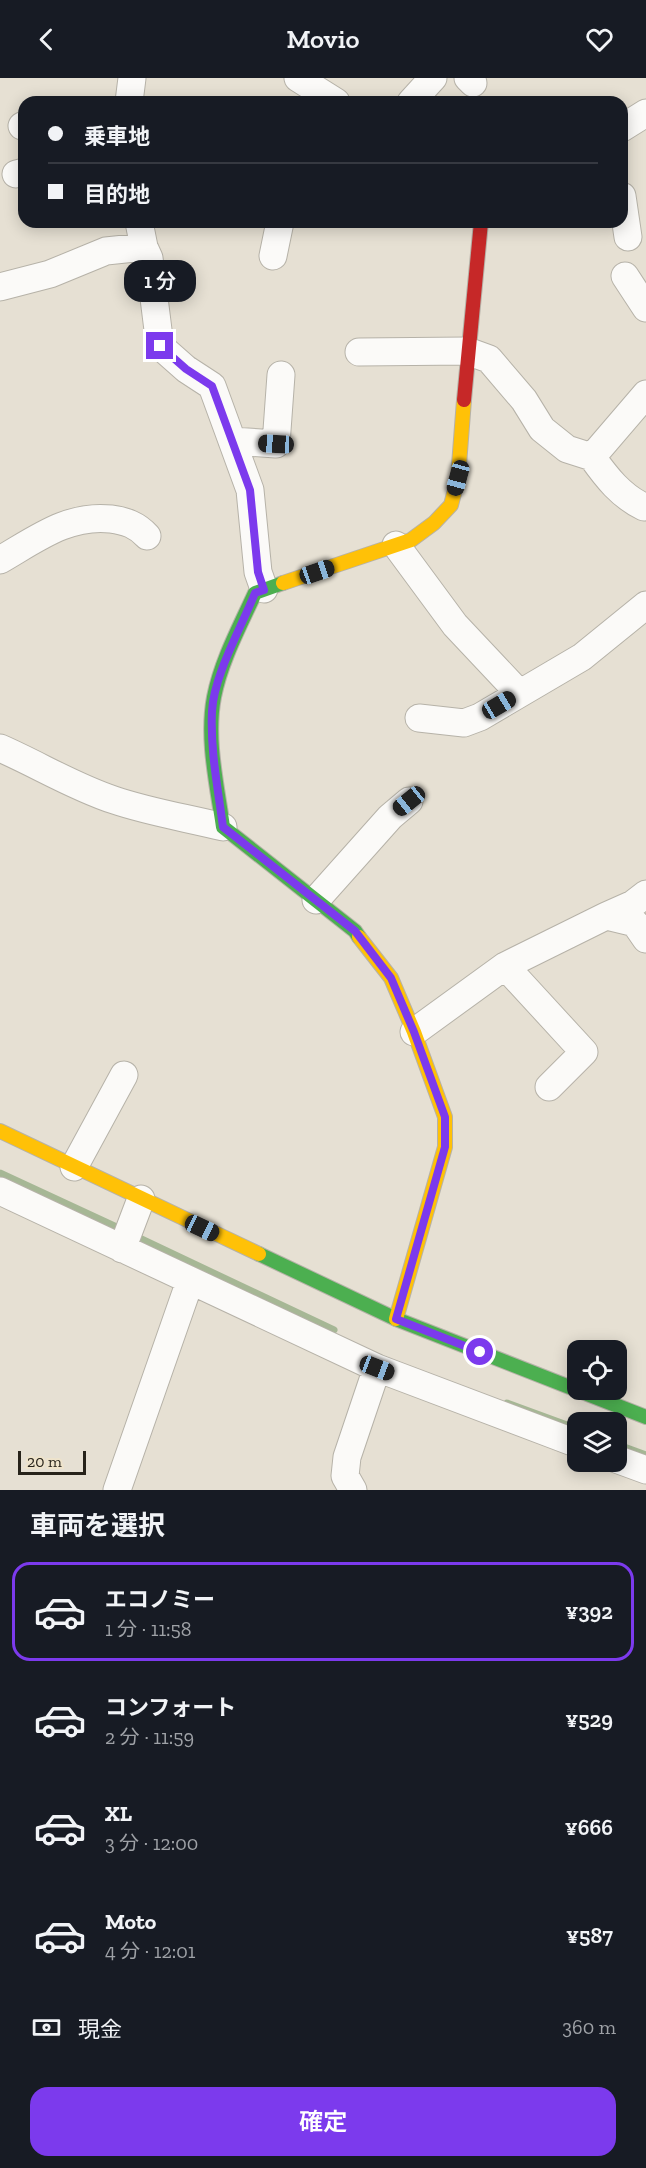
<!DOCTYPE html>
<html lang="ja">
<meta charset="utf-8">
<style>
:root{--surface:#171b24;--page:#20242c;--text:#f1f3f6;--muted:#9ea1a6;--line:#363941;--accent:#7c3aed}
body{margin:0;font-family:"Zilla Slab","Noto Sans JP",serif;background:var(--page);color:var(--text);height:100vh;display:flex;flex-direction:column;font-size:22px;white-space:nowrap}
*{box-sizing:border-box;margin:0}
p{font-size:20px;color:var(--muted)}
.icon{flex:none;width:33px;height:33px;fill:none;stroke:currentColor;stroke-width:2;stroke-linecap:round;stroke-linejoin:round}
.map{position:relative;height:1412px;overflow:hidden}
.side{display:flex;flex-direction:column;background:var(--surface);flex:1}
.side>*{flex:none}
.hud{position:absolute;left:18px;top:18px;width:610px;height:132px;border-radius:18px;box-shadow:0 3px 15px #0003;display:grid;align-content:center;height:132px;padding:0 30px;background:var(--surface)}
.tools{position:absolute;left:567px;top:1262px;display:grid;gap:12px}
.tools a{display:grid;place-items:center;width:60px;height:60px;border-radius:12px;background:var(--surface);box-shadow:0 3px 15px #0003;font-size:30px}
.scale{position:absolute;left:18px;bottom:15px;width:68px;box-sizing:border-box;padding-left:6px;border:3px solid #27231a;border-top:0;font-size:16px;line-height:21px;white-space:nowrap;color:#27231a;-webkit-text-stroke:4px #eee3cb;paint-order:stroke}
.end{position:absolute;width:27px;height:27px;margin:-14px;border:8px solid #7c3aed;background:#fff;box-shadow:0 0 0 3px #fff}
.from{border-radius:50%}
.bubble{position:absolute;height:42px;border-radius:18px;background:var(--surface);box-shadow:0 3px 15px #0003;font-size:20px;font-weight:600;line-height:42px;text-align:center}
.car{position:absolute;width:18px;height:36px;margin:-18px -9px;border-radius:8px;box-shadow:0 0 4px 2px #0007;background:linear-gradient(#222 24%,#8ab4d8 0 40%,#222 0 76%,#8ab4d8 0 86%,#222 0)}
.hud b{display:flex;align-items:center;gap:21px;height:57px;font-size:22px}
.hud b+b{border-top:2px solid var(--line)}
.hud i{width:15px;height:15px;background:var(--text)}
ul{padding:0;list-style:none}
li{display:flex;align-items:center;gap:18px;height:99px;margin:0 12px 9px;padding:0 18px;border:3px solid transparent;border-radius:18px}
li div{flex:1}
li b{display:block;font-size:22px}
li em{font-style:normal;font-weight:600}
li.current{border-color:var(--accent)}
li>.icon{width:54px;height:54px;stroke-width:1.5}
h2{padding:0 30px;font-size:27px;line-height:72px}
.pay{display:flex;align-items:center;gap:15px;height:66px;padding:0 30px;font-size:22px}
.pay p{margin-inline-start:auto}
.cta{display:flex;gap:12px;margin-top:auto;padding:12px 30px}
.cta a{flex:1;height:69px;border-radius:18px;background:var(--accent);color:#fff;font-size:24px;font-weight:600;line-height:69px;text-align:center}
header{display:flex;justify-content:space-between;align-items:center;height:78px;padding:0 30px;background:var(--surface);font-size:27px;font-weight:600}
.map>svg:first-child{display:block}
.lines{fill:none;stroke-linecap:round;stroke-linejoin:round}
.stream{stroke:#a6b795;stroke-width:7}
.street-casing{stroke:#b6b2a8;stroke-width:29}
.fast-casing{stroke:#b6b2a8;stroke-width:16}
.slow-casing{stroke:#b6b2a8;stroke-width:16}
.jam-casing{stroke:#b6b2a8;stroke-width:16}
.street{stroke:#fbfaf8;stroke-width:27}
.fast{stroke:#4caf50;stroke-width:14}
.slow{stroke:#ffc107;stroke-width:14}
.jam{stroke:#c62828;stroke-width:14}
.route{stroke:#7c3aed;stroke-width:8}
</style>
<header><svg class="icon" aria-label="back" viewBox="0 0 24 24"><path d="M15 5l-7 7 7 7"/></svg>Movio<svg class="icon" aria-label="heart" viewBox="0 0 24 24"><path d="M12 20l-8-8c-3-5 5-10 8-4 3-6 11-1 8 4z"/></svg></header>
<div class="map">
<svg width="646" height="1412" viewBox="0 0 646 1412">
<rect width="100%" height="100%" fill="#e6e0d3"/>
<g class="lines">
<path class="stream" d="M0 1095 123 1152
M133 1157 334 1252
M507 1325 578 1351
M616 1366 646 1377"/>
<defs>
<path id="street" d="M298 0 336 24
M468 0 473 5
M129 24 132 0
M411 24 433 0
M22 48 24 47
M622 50 646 35
M16 96 24 94
M622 118 628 159
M139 144 144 169 149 180 160 268 186 291 212 308 250 412 258 494 264 511
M273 178 280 144
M625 198 646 230
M0 209 50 196 106 173 144 169
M359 274 467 273 489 281 524 322 542 351 567 371 592 379 646 316
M232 363 276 366 281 297
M592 379C607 400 621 418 644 429
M396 467 455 547 519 615
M0 482C35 462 68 436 111 441 126 443 137 447 147 458
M419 640 464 645 480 639 582 579 646 527
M0 670C39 687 74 709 114 722 149 734 187 740 223 749
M316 822 390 739 409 723
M606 838 633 826 646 816
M505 888 584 974 549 1009
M414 954 505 888 606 838 635 845 646 861
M74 1089 124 997
M0 1113 377 1290 578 1366
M122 1171 141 1121
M616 1381 646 1392
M117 1412 190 1203
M353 1412 345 1398 347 1379 377 1290"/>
<path id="fast" d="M283 505 255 515C240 548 221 583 214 619 206 661 217 707 223 749L355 853 359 859
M259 1176 396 1241 646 1339"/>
<path id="slow" d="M283 505 411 462 434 445 451 427 458 400 464 322
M359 859 391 900 414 954 445 1039V1069L396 1241
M0 1053 259 1176"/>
<path id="jam" d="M464 322 481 144"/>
</defs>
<use href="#street" class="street-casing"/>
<use href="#fast" class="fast-casing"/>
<use href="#slow" class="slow-casing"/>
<use href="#jam" class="jam-casing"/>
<use href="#street" class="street"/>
<use href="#fast" class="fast"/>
<use href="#slow" class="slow"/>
<use href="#jam" class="jam"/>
</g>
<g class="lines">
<path class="route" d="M160 268 186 291 212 308 250 412 258 494 264 512 255 515C241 550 214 597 212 633 210 671 218 711 223 749L355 853 391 900 414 954 445 1039V1069L396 1241 480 1274"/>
</g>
</svg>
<div class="tools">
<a><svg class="icon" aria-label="locate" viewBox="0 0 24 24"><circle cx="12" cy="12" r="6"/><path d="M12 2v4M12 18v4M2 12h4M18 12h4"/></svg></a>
<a><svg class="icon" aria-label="layers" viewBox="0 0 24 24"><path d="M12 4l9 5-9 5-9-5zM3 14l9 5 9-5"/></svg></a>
</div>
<div class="scale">20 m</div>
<i class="end from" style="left:480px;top:1274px"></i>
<i class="end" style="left:160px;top:268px"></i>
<div class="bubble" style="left:124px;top:182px;width:72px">1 分</div>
<i class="car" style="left:276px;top:366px;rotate:273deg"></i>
<i class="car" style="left:458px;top:400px;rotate:195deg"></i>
<i class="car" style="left:317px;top:494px;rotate:71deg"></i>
<i class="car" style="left:499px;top:627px;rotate:59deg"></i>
<i class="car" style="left:409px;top:723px;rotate:231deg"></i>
<i class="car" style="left:202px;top:1150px;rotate:115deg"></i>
<i class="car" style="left:377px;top:1290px;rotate:111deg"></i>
<div class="hud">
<b><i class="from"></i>乗車地</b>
<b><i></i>目的地</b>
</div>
</div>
<section class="side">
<h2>車両を選択</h2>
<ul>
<li class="current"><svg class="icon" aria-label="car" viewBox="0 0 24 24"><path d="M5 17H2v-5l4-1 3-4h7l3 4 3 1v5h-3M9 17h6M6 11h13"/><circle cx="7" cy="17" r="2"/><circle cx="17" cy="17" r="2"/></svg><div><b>エコノミー</b><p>1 分 · 11:58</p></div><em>¥392</em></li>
<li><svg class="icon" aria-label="car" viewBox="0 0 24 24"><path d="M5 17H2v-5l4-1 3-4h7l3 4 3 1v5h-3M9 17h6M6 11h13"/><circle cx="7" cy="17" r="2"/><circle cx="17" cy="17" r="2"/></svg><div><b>コンフォート</b><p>2 分 · 11:59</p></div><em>¥529</em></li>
<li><svg class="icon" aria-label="car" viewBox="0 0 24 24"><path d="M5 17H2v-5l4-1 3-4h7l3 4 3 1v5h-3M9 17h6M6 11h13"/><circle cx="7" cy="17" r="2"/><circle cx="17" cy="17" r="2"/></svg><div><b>XL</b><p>3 分 · 12:00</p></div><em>¥666</em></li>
<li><svg class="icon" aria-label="car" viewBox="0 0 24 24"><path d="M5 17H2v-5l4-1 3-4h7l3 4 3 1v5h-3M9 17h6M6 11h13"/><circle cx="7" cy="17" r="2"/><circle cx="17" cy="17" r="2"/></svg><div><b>Moto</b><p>4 分 · 12:01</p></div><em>¥587</em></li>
</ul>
<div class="pay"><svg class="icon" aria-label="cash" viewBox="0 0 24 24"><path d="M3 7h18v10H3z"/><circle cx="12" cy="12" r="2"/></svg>現金<p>360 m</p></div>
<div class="cta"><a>確定</a></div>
</section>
